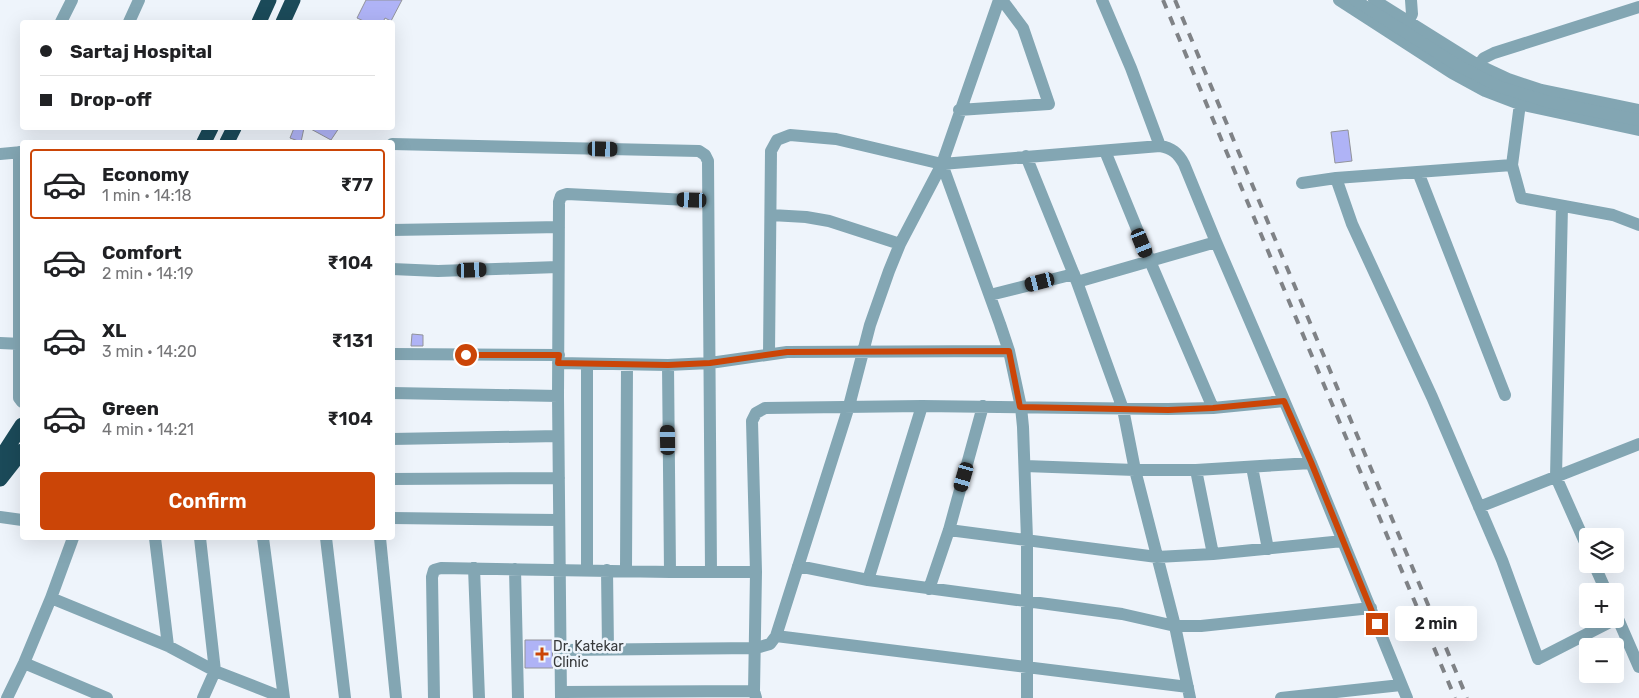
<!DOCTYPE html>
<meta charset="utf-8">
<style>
:root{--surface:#fff;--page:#f6f6f6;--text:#202124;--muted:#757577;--line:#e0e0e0;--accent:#cb4507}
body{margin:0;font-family:Rubik,sans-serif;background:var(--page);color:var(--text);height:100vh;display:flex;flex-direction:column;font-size:19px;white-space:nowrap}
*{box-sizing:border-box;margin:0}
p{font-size:16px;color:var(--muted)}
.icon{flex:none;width:28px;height:28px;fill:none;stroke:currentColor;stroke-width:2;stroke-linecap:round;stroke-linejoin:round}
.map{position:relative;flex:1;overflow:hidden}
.side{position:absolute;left:20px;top:140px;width:375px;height:400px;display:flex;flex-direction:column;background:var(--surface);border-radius:5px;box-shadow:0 5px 20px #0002}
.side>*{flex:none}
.top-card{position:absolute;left:20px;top:20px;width:375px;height:110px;border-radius:5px;box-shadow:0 5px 20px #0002;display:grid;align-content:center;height:110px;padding:0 20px;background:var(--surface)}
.controls{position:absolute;left:1579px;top:528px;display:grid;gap:10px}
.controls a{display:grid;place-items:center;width:45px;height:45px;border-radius:5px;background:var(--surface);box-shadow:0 5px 20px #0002;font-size:25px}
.end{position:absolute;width:22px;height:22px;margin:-11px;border:6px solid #cb4507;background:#fff;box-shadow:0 0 0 2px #fff}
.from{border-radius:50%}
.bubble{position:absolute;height:35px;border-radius:5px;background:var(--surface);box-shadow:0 5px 20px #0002;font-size:16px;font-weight:600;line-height:35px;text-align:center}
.car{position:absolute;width:15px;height:30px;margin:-15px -8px;border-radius:6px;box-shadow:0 0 4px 1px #0007;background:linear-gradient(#222 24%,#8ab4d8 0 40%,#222 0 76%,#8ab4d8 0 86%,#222 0)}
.top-card b{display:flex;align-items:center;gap:18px;height:48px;font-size:19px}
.top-card b+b{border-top:1px solid var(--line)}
.top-card i{width:12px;height:12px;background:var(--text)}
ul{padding:9px 0 0;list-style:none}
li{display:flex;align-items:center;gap:15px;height:70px;margin:0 10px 8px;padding:0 10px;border:2px solid transparent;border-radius:5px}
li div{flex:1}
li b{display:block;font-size:19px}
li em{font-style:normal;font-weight:600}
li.active{border-color:var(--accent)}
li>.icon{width:45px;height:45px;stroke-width:1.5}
.cta{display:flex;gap:10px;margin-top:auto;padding:10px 20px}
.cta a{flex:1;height:58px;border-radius:5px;background:var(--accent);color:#fff;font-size:20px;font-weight:600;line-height:58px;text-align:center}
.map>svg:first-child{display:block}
.building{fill:#afb3f6;stroke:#92939a}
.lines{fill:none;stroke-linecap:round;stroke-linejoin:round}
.minor{stroke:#83a6b3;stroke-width:12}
.highway{stroke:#1b4a59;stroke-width:15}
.rail{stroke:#7f8286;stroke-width:4;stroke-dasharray:9 9;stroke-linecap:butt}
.minor-bridge{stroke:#83a6b3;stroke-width:12}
.route{stroke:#cb4507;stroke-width:6}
.poi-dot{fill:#cb4507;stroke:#eef4fb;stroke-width:2}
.labels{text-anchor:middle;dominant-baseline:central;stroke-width:5;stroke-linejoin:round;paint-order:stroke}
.poi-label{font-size:14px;fill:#37393b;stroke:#eef4fb;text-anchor:start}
</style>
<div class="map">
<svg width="1639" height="698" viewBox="0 0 1639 698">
<rect width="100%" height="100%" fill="#eef4fb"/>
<path class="building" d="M366 0H402L391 21 385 18 383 22H366L357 18Z
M294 128H304L301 142 290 138Z
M309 128H339L331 140Z
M1348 130 1352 161 1335 163 1331 132Z
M412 334 423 335V346H411Z
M525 640H552L553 668H525Z"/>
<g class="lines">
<path class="minor" d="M1102 0 1131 68 1160 146
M1339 0 1452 73 1485 91 1519 104 1639 130
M1374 0 1478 65 1508 79 1541 90 1639 110
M61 22 72 0
M129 22 139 0
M1405 28 1412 14 1411 0
M1474 71 1484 58 1494 53 1639 7
M959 110 1049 104 1023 28 1002 0
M392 144 699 151 705 155 708 161 711 572
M1105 151 1150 261 1213 408
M19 152V398L22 402
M0 154 22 152
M1026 156 1077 282 1123 409 1135 470 1175 626 1190 698
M942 164 1000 324 1009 351 1021 407 1023 427 1027 539V698
M1512 165 1521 96
M1418 172 1505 395
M1336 178 1352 224 1432 397 1502 560 1538 659 1618 618
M1302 183 1336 178 1512 165 1521 198 1613 215 1639 225
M1562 206 1556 477 1588 549
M771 215 806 217 829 221 900 244
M392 230 559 227
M392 269 438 271 558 267
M1077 282 1216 242
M990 295 1074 274
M0 343 22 344
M392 354 559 355
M769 354 771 151 777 140 790 135 836 139 942 164 1160 146C1172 148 1178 153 1184 164L1216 242 1311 463 1407 698
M558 363 668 365 710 363 787 352 1009 351
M668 365 670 572
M392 393 558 396 561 698
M558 396 559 202 561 196 567 194 708 201
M392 439 558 436
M1025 466 1135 470H1196L1311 463
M1252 467 1268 549
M1196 470 1213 554
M392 479 559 478
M1479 507 1639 444
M0 517 22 520
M392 518 558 520
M949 530 1157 557 1213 554 1343 541
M73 538 51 598 168 646 215 671 284 698 263 538
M155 538 168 646
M200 538 215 671 203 698
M326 538 345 698
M380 538 396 698
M1594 564 1606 591
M798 566 868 580 1122 614 1175 626H1201L1371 608
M474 568 479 698
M515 569 518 698
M587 569V364
M607 570 608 649
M626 571 627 365
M868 580 922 406
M929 589 949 530 983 406
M1615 612 1639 667
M776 636 1188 687
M561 650 756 648 770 644 776 636 849 406 870 325 889 271 900 244 942 164 999 0
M24 663 107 698
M562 692 754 691
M7 698 24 663 51 598
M434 698 432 577 434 570 441 568 670 572H756
M756 698 754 691 756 572 752 421 756 413 765 408 922 406 1168 409 1213 408 1284 401
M1281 698 1401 685"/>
<path class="highway" d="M259 22 269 0
M283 22 293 0
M204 142 211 128
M227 142 234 128
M0 459 22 425
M0 479 22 451"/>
<path class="rail" d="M1163 0 1455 698
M1175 0 1467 698"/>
<path class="minor-bridge" d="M1355 0 1457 65 1500 87 1549 102 1639 120"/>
</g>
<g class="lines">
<path class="route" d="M466 355H559L558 363 668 365 710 363 787 352 1009 351 1020 407 1168 410 1213 408 1284 401 1311 462 1377 624"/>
</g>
<path class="poi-dot" d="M539.5 646.5h5v5h5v5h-5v5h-5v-5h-5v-5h5z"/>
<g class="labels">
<g class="poi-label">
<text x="553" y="646">Dr. Katekar<tspan x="553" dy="16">Clinic</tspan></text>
</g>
</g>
</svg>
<div class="controls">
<a><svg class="icon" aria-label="layers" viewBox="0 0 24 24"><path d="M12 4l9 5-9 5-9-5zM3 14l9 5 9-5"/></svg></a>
<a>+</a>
<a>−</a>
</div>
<i class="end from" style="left:466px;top:355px"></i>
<i class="end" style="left:1377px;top:624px"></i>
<div class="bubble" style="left:1395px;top:606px;width:82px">2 min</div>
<i class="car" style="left:603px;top:149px;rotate:91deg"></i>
<i class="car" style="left:692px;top:200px;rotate:272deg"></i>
<i class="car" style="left:1142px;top:243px;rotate:158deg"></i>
<i class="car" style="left:472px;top:270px;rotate:88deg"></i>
<i class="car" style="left:1040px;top:282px;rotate:256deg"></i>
<i class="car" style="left:668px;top:440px;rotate:359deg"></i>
<i class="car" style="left:964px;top:477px;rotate:196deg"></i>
<div class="top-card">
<b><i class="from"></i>Sartaj Hospital</b>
<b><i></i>Drop-off</b>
</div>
<section class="side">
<ul>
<li class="active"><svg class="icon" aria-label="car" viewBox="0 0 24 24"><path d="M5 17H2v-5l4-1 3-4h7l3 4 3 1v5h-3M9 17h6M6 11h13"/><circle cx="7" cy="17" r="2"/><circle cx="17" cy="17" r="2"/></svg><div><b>Economy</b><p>1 min · 14:18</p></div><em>₹77</em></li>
<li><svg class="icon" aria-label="car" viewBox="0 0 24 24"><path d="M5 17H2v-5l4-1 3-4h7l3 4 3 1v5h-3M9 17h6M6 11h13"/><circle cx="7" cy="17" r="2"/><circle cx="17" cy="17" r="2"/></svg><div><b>Comfort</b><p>2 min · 14:19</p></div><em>₹104</em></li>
<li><svg class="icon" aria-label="car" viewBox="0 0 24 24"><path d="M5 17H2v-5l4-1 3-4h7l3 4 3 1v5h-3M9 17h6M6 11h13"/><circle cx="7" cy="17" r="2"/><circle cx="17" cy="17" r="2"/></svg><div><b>XL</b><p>3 min · 14:20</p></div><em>₹131</em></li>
<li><svg class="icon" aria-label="car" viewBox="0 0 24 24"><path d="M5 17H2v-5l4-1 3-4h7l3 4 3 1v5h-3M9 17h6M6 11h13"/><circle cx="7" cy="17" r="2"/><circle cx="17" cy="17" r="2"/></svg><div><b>Green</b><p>4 min · 14:21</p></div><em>₹104</em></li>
</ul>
<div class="cta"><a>Confirm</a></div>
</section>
</div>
